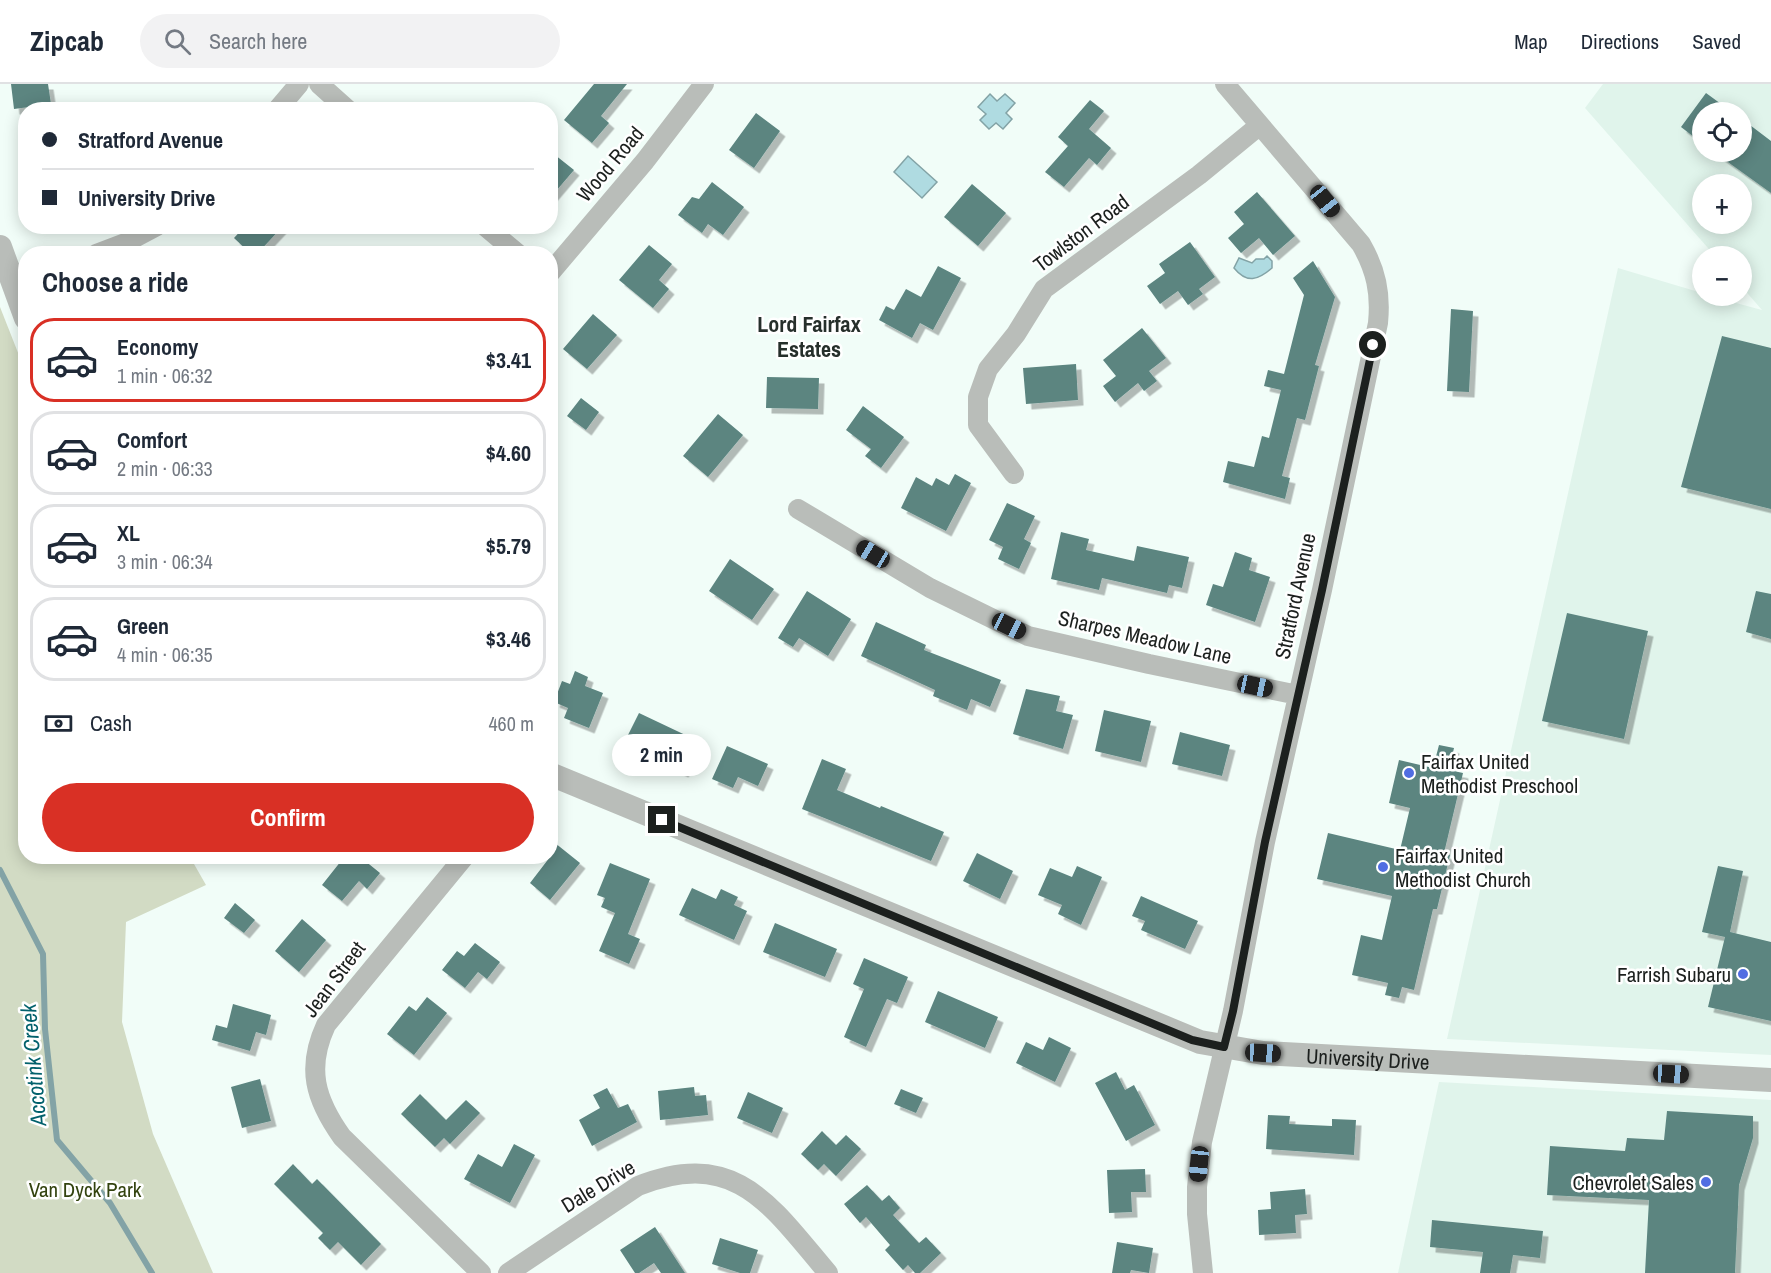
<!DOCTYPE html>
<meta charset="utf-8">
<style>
:root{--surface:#fff;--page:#f2f2f3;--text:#1f2937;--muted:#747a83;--line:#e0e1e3;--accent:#d93025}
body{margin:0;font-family:"Archivo Narrow",sans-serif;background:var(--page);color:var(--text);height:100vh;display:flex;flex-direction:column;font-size:22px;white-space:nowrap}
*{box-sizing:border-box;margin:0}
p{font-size:20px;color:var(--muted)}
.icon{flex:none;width:33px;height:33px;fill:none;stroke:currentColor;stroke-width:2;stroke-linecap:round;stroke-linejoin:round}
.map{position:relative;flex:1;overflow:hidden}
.panel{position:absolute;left:18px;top:162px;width:540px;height:618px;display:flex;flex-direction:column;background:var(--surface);border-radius:24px;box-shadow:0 3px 15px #0003}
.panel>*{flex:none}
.guide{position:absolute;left:18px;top:18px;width:540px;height:132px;border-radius:24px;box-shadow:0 3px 15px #0003;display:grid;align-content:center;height:132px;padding:0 24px;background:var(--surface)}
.controls{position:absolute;left:1692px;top:18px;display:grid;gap:12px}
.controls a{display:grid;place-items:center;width:60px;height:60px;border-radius:50%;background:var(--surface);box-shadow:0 3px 15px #0003;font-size:30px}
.end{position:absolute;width:27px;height:27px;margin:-14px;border:8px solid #1c201e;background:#fff;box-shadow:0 0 0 3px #fff}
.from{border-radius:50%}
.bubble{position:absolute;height:42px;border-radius:21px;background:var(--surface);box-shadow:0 3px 15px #0003;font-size:20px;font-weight:800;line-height:42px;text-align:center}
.car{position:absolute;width:18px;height:36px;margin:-18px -9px;border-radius:8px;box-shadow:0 0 4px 2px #0007;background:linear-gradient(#222 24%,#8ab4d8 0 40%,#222 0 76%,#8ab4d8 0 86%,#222 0)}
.guide b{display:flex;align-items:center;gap:21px;height:57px;font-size:22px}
.guide b+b{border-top:2px solid var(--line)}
.guide i{width:15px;height:15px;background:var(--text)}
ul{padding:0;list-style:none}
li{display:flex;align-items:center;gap:18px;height:84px;margin:0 12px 9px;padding:0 12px;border:3px solid var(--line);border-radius:24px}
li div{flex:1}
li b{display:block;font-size:22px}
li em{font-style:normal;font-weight:800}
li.current{border-color:var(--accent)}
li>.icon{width:54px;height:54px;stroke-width:1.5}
h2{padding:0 24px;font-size:27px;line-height:72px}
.pay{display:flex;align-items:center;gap:15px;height:66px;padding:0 24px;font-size:22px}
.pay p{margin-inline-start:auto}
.action{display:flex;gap:12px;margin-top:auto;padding:12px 24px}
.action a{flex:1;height:69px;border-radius:36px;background:var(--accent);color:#fff;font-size:24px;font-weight:800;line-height:69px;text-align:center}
header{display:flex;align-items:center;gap:36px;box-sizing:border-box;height:84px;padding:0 30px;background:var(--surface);border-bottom:2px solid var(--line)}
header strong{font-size:28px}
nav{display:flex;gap:33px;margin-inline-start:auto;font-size:21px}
.search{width:420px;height:54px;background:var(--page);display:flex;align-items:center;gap:15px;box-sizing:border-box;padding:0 21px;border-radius:33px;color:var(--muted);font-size:22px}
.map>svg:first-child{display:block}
.built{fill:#e0f4eb;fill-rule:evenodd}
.green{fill:#d2dbc4}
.water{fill:#afdbe1;stroke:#83a3a6;stroke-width:1.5}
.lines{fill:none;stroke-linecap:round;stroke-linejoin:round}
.stream{stroke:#83a3a6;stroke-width:6}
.building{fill:#5b8580;filter:url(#shadow)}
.minor{stroke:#b9bdb9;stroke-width:20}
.tertiary{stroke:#b9bdb9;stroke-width:24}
.route{stroke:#1c201e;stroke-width:8}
.poi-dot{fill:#516de2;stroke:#fff;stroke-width:2}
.labels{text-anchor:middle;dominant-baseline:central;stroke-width:5;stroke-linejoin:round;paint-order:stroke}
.street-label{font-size:21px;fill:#1c201e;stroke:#fff}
.poi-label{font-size:21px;fill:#1c201e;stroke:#fff;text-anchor:start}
.park-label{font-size:21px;fill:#33430f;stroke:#fff}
.neighbourhood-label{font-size:22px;font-weight:bold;fill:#262f2b;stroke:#fff}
.water-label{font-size:22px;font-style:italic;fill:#02616c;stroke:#fff}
</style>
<header>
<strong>Zipcab</strong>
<div class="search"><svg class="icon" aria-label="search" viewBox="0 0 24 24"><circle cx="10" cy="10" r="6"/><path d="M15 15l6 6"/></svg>Search here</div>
<nav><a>Map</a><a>Directions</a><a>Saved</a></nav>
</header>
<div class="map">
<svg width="1771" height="1189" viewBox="0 0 1771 1189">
<defs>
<filter id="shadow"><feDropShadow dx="5.5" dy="5.5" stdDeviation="0" flood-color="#0004"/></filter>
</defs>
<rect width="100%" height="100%" fill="#f1fdf8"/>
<path class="built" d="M1603 0H1771V971L1447 955 1618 184 1702 209V212H1710L1762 226 1742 203V172H1715L1585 24ZM1702 28H1742V68H1702ZM1702 100H1742V140H1702Z
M1439 998 1771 1016V1189H1398Z"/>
<path class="green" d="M0 223 26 289V772L190 773 206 801 126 838 122 938 153 1050 213 1189H0Z"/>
<path class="water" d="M990 10 997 17 1005 10 1015 19 1006 29 1012 35 1003 45 996 39 989 45 980 36 986 30 978 23Z
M908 72 937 98 922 114 894 88Z
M1267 172 1272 177V184C1258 196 1247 200 1234 184L1239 174 1252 179 1256 175H1264Z"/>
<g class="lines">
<path class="stream" d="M0 786 43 870 45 945 57 1056 110 1119 152 1189"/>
</g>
<path class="building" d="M11 0H48L51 20 14 25Z
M594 0H627L601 32 609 39 592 59 564 36Z
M1706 9 1732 28H1702V59L1681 43Z
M1090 16 1104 27 1089 45 1111 64 1097 81 1089 74 1064 103 1045 88 1068 62 1058 53Z
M756 29 780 47 754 84 729 66Z
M1742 35 1771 57V109L1714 68H1742Z
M550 67 574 86 550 114Z
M712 98 744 123 723 151 708 140 702 149 678 131 692 113 699 115Z
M972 100 1006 129 978 162 944 133Z
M1257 108 1295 152 1273 171 1259 154 1241 169 1228 154 1244 140 1234 128Z
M245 142H283L257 170H251L234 154Z
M1190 158 1215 193 1199 205 1203 210 1188 221 1178 207 1160 220 1147 202 1165 189 1159 180Z
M649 161 672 180 659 196 669 205 653 224 619 196Z
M1313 177 1335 213 1315 281 1319 282 1305 336 1297 334 1282 392 1290 394 1285 415 1223 398 1228 377 1254 383 1262 352 1269 354 1281 306 1264 302 1268 286 1284 290 1304 211 1293 194Z
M938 182 961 194 933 246 920 239 912 254 879 236 886 222 894 226 906 205 921 213Z
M1451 225 1473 227 1469 308 1447 307Z
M593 230 617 251 587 285 563 265Z
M1142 244 1166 274 1149 287 1157 297 1144 307 1138 299 1115 318 1103 302 1116 292 1103 276Z
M1722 252 1771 264V425L1681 403Z
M1076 280 1078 316 1026 320 1023 284Z
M767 293 819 294 818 325 766 324Z
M581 314 599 328 586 346 567 332Z
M863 322 904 353 881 384 865 372 871 365 846 346Z
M718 330 743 351 708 393 683 372Z
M955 390 971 399 946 447 901 424 916 393 932 402 936 394 949 401Z
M1007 419 1035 432 1024 455 1031 459 1019 485 998 475 1003 463 989 456Z
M1061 448 1089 455 1086 466 1134 477 1137 462 1189 473 1182 504 1169 501 1167 509 1102 494 1099 506 1051 495Z
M1235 468 1252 474 1249 486 1270 493 1255 538 1206 521 1213 500 1223 503Z
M730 475 774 505 752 536 709 507Z
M807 507 851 535 828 572 799 554 793 563 778 554Z
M1756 507 1771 510V555L1746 548Z
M1567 529 1648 547 1624 655 1542 637Z
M876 538 926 561 924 566 1001 596 990 623 971 615 967 626 933 612 935 606 861 572Z
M575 587 588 593 585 602 603 609 589 644 564 634 568 624 554 618 562 597 570 600Z
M1026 605 1060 612 1056 627 1073 631 1063 665 1013 650Z
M1104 626 1151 637 1141 678 1095 667Z
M639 629 698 657 683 688 624 659Z
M1180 648 1230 661 1222 692 1172 680Z
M1439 661 1454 664 1449 686 1463 689 1444 769 1450 771 1437 825H1433L1414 906 1402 903 1399 914 1385 911 1388 899 1352 891 1361 851 1382 856 1392 812 1317 795 1328 749 1400 766 1410 724 1389 719 1399 676 1433 684Z
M727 662 768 680 758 702 738 693 733 704 712 695Z
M822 675 846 685 837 706 880 724 881 722 944 748 931 777 802 725Z
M550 755 580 779 550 816 530 799 550 773Z
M977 769 1013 787 1000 815 963 797Z
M345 772H359L380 789 367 805 359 797 342 817 322 801Z
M610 779 650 795 628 850 640 855 629 880 599 867 615 829 601 823 605 814 597 811Z
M1077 782 1102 793 1081 841 1058 830 1062 821 1038 811 1050 784 1072 793Z
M1718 782 1743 787 1730 848 1771 858V937L1708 923 1725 853 1702 848Z
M692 804 716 815 721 805 738 813 734 821 747 827 734 856 679 831Z
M1141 812 1198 837 1185 865 1141 846 1145 837 1132 832Z
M235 819 255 836 244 849 224 834Z
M302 835 326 856 299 888 275 867Z
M775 839 837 865 825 893 763 868Z
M475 859 500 878 487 895 478 888 465 904 442 886 457 867 464 872Z
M864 874 908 893 897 919 887 915 866 963 844 953 864 905 853 900Z
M938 907 998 933 985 964 925 938Z
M427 913 447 929 414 971 387 950 409 922 416 927Z
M233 920 271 931 266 951 256 948 250 967 212 956 216 941 227 944Z
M1049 953 1071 964 1055 998 1016 979 1026 958 1043 966Z
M1116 988 1125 1006 1134 1001 1155 1041 1126 1057 1095 999Z
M260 995 271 1037 242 1044 231 1003Z
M694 1003 695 1012 706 1011 708 1031 660 1036 658 1007Z
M607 1004 618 1024 628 1020 637 1038 592 1062 579 1036 600 1024 593 1011Z
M901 1005 923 1014 916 1029 894 1020Z
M748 1008 783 1024 772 1049 737 1034Z
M420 1010 446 1036 466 1016 480 1029 450 1060 444 1054 435 1063 401 1030Z
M1667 1027 1753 1032V1054L1739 1101 1735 1189H1645L1649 1116 1547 1111 1550 1062 1625 1067 1627 1054 1664 1056Z
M1268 1031 1290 1032 1289 1040 1332 1042V1035L1356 1036 1354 1071 1266 1065Z
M822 1047 836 1061 846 1051 861 1065 836 1092 824 1080 818 1086 801 1070Z
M514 1060 535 1071 510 1119 464 1095 478 1070 502 1083Z
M293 1080 312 1100 317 1095 381 1160 361 1181 338 1158 330 1166 318 1154 323 1149 274 1100Z
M1145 1085 1146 1108H1131L1132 1128 1109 1129 1107 1086Z
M867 1101 882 1117 889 1111 900 1124 893 1131 919 1159 926 1153 941 1169 920 1189H915L908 1181 903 1186 885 1166 890 1161 866 1133 860 1139 844 1120Z
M1305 1105 1307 1130 1295 1131 1296 1149 1259 1151 1258 1126 1271 1125 1270 1108Z
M1432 1136 1543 1147 1540 1174 1513 1171 1510 1189H1480L1483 1168 1430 1163Z
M655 1143 685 1189H661L654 1179 639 1189H635L620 1166Z
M720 1154 758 1166 750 1189H740L712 1180Z
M1117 1158 1153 1164 1149 1189 1131 1186 1130 1189H1112Z"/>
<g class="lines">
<path class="minor" d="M319 0 348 26
M277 26 299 0
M485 142 518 170
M96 170 125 159 157 142
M550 189 645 77 704 0
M1014 390 978 341V313L988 285 1016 250 1044 205 1199 91 1260 41
M798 425 930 504 1028 552 1149 580 1298 611
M465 772 326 941C306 984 315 1015 342 1053L481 1189
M508 1189 638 1102C736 1063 771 1122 828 1189
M1203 1189 1197 1130V1103L1202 1058 1233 927 1265 758 1322 506 1378 239C1381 209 1376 186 1361 160L1225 0"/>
<g class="tertiary">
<path d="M0 163 26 234"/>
<path id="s1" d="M550 690 1200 958 1263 969 1771 996"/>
</g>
</g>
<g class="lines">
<path class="route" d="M662 736 1192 956 1224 963 1233 927 1265 758 1322 506 1373 261"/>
</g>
<g class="poi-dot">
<circle cx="1409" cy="689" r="6"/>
<circle cx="1383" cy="783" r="6"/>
<circle cx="1743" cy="890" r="6"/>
<circle cx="1706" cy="1098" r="6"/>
</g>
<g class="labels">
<g class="street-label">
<text transform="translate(610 80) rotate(-50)">Wood Road</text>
<text transform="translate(1081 149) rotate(-37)">Towlston Road</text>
<text transform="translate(1295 512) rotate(-78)">Stratford Avenue</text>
<text transform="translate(1145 553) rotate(13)">Sharpes Meadow Lane</text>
<text transform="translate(334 895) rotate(-53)">Jean Street</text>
<text stroke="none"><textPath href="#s1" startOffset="872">University Drive</textPath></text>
<text transform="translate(598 1102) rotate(-31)">Dale Drive</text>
</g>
<g class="poi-label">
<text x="1421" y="677">Fairfax United<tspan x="1421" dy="24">Methodist Preschool</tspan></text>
<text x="1395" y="771">Fairfax United<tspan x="1395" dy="24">Methodist Church</tspan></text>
<text x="1731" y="890" text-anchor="end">Farrish Subaru</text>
<text x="1694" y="1098" text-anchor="end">Chevrolet Sales</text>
</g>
<g class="park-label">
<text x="85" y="1105">Van Dyck Park</text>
</g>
<g class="neighbourhood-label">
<text x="809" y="240">Lord Fairfax<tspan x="809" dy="25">Estates</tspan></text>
</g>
<g class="water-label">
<text transform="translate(33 981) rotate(-95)">Accotink Creek</text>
</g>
</g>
</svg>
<div class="controls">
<a><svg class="icon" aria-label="locate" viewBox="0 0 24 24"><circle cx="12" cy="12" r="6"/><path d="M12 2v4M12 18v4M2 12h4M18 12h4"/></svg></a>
<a>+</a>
<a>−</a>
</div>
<i class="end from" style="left:1373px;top:261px"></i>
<i class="end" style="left:662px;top:736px"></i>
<div class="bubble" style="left:612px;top:650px;width:99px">2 min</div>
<i class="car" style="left:1325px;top:117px;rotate:141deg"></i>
<i class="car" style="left:873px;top:470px;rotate:301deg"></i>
<i class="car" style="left:1009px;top:542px;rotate:116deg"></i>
<i class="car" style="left:1255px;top:602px;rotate:102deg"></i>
<i class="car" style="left:1263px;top:969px;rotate:93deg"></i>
<i class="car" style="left:1671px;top:990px;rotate:93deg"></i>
<i class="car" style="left:1199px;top:1080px;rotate:186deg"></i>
<div class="guide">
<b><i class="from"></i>Stratford Avenue</b>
<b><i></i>University Drive</b>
</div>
<section class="panel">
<h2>Choose a ride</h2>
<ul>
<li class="current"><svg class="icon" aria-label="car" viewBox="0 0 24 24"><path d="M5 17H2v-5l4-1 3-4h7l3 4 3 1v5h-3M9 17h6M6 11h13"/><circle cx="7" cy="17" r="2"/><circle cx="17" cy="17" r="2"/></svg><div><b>Economy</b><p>1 min · 06:32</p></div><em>$3.41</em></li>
<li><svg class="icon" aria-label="car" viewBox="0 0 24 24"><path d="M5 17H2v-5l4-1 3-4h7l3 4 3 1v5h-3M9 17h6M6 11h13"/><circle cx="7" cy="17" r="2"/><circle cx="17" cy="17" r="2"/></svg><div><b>Comfort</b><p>2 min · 06:33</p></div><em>$4.60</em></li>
<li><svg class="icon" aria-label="car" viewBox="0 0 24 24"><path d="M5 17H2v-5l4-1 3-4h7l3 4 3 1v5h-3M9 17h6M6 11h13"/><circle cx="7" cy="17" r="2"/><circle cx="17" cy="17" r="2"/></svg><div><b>XL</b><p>3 min · 06:34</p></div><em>$5.79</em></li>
<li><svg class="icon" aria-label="car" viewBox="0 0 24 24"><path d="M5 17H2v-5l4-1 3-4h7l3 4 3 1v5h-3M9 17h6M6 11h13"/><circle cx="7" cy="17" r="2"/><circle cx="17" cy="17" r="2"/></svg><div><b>Green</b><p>4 min · 06:35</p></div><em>$3.46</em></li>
</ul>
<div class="pay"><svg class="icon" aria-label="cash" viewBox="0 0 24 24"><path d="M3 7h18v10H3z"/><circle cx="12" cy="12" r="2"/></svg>Cash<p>460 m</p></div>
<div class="action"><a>Confirm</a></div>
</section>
</div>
